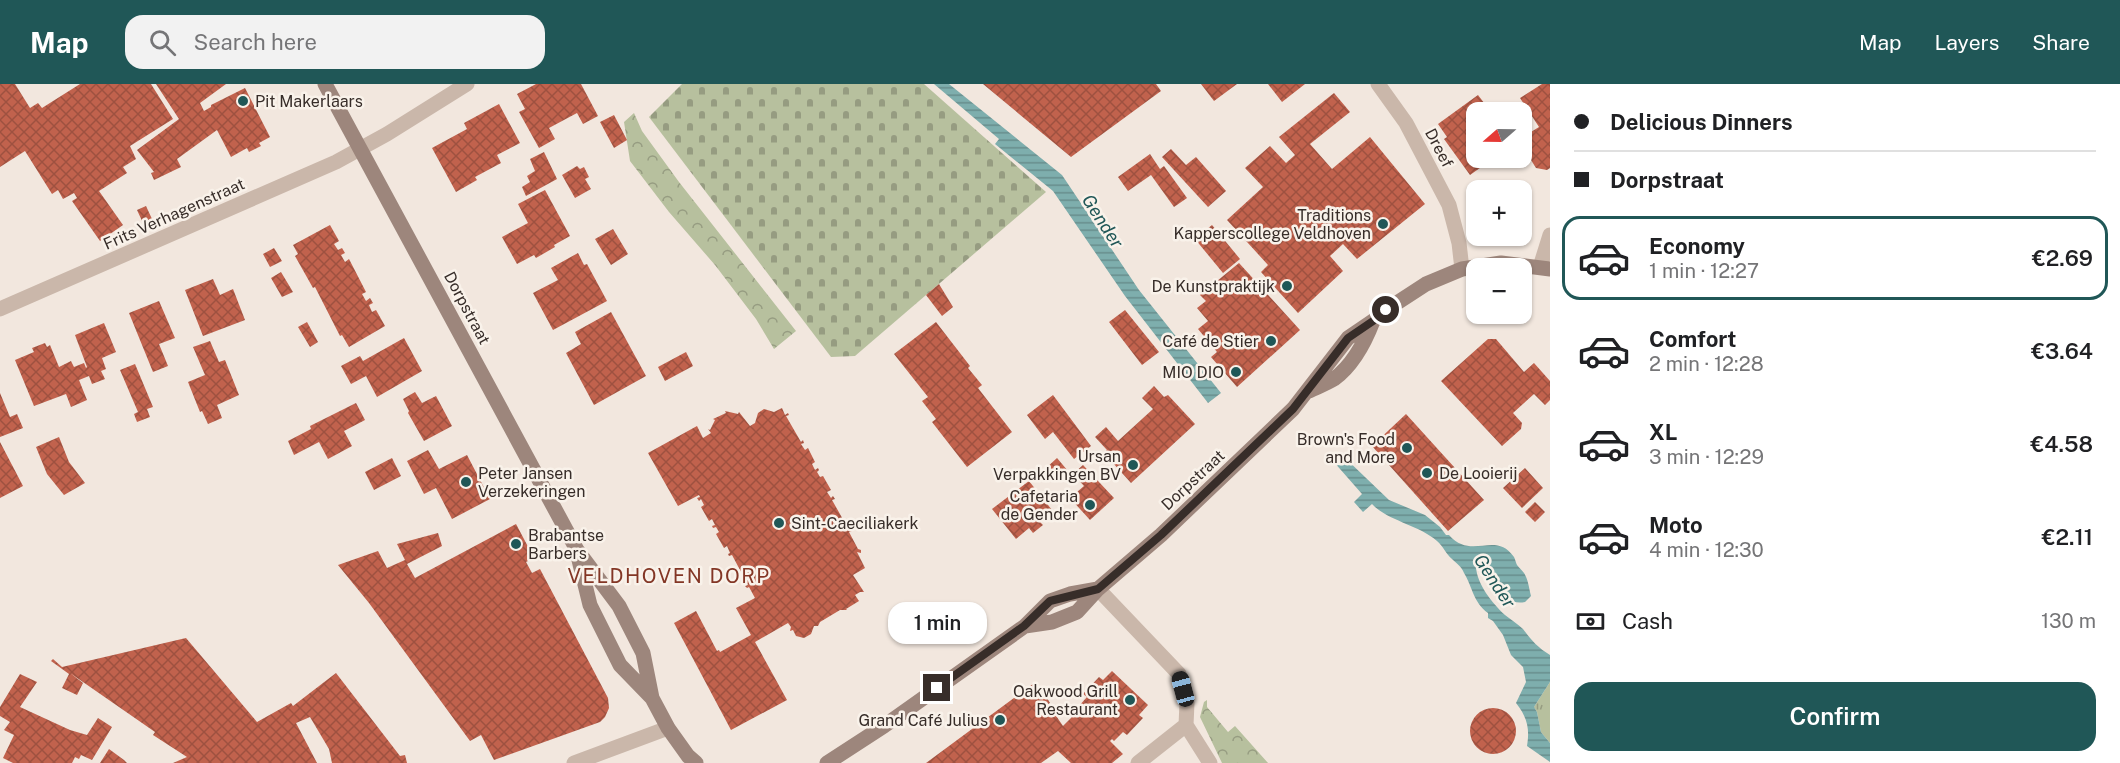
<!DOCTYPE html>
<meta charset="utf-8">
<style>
:root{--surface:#fff;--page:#f2f2f2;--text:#202124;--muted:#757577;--line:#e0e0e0;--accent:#205757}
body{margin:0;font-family:"Public Sans",sans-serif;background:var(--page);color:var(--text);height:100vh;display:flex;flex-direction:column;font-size:22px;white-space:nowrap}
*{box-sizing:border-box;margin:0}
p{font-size:20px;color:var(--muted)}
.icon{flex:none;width:33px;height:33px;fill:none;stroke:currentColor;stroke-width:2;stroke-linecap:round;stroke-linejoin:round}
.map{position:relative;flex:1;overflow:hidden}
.details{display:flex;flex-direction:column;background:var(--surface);width:570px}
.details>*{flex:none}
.top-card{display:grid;align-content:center;height:132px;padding:0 24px;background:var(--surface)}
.needle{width:39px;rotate:250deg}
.fabs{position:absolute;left:1466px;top:18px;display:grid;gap:12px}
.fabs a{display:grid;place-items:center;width:66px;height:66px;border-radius:12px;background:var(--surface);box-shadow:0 2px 4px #0004;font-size:30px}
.end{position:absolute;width:27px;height:27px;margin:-14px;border:8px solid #372d29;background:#fff;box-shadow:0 0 0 3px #fff}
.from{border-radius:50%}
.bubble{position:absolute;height:42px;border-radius:18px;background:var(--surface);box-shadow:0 2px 4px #0004;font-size:20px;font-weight:600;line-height:42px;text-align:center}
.car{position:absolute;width:18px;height:36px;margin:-18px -9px;border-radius:8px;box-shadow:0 0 4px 2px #0007;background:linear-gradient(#222 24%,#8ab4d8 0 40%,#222 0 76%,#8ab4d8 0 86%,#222 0)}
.top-card b{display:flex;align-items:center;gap:21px;height:57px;font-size:22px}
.top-card b+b{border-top:2px solid var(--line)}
.top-card i{width:15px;height:15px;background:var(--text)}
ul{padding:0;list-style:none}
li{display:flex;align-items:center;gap:18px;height:84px;margin:0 12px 9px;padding:0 12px;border:3px solid transparent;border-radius:18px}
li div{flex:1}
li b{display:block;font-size:22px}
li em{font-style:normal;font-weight:600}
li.current{border-color:var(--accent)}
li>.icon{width:54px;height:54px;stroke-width:1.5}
.pay{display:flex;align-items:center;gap:15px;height:66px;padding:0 24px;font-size:22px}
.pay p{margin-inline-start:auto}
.primary-button{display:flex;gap:12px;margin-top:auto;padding:12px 24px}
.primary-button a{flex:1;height:69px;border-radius:18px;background:var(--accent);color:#fff;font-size:24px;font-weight:600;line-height:69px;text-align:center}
header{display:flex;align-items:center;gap:36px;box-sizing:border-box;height:84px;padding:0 30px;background:var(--accent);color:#fff}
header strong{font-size:28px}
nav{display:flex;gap:33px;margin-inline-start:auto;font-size:21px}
.search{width:420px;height:54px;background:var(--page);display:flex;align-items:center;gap:15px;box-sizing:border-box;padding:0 21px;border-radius:18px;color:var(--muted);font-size:22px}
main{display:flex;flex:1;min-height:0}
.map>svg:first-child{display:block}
.grass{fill:url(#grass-tufts)}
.forest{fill:url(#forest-crowns)}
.cemetery{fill:url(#cemetery-stones)}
.water{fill:url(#water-rules)}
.building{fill:url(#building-cross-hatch)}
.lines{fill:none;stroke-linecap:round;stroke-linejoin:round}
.street{stroke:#cab7aa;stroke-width:15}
.secondary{stroke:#9d867c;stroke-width:15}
.route{stroke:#372d29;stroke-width:8}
.poi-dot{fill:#205757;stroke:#f9f2ea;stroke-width:2}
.labels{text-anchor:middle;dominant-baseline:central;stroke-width:5;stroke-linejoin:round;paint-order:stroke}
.poi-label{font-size:16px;fill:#372d29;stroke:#f9f2ea;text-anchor:end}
.street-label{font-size:16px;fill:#372d29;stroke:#f9f2ea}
.water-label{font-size:18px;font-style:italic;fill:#205757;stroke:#f9f2ea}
.quarter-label{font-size:20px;letter-spacing:1.5px;fill:#833625;stroke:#f9f2ea}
</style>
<header>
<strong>Map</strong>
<div class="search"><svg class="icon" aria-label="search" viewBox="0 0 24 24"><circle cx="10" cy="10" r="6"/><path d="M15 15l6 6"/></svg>Search here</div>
<nav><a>Map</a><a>Layers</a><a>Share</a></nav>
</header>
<main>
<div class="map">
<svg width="1550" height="679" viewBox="0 0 1550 679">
<defs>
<pattern id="grass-tufts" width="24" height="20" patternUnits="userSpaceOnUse" patternTransform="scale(1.5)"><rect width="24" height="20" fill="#b7c09e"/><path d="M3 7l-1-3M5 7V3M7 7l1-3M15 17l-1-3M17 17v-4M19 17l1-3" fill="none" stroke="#969c81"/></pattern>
<pattern id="forest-crowns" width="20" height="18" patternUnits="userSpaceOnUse" patternTransform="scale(1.5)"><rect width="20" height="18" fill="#b7c09e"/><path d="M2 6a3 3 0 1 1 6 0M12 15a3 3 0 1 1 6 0" fill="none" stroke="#969c81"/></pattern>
<pattern id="cemetery-stones" width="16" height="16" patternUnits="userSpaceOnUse" patternTransform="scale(1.5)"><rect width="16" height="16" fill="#b7c09e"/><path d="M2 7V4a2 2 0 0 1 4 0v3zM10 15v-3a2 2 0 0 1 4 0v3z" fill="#969c81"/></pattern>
<pattern id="water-rules" width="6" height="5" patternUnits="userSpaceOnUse" patternTransform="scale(1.5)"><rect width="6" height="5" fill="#7eaead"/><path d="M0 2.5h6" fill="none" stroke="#688e8d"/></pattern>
<pattern id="building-cross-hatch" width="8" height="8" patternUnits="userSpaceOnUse" patternTransform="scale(1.5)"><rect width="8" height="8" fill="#c1624d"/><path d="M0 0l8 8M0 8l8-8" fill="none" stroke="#9e5140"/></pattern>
</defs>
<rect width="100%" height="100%" fill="#f2e7de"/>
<path class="grass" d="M1550 598V659L1541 648 1537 628 1534 623Z"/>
<path class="forest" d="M634 29 642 47 679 98 796 247 774 265 756 235 715 181 669 128 630 77 624 38Z
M1207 616V623L1228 648 1235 642 1268 679H1222L1200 633 1204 618Z"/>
<path class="cemetery" d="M682 0H924L1046 108 855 272 831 273 649 33Z"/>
<path class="water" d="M934 0H949L1062 91 1139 206 1221 309 1208 319 1125 212 1053 107 995 60 999 55Z
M1341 370 1389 416 1425 431 1440 443 1446 451H1449C1472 477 1495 446 1514 473 1515 475 1516 479 1517 481 1519 484 1522 486 1524 489 1528 495 1529 504 1531 512L1525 518C1502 523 1495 494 1483 479L1476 483C1477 500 1492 519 1505 531 1511 536 1518 540 1523 545 1531 556 1538 564 1550 571V598L1534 623 1537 628 1541 648 1550 659V678L1527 662C1530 644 1527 633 1516 619L1526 598 1523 583 1511 571 1503 551 1493 537 1488 534V529C1473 518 1473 504 1464 489 1461 482 1457 480 1452 475 1446 470 1443 462 1437 457 1419 441 1388 437 1372 420L1363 428 1354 418 1362 410 1333 377Z"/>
<path class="building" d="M0 0H15L30 24 38 19 42 24 80 0H151L173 35 130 62 136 75 123 83 127 89 99 107 123 141 100 157 72 117 77 114 74 109 63 115 58 106 52 110 25 67 0 83Z
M156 0H226L200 19 204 27 211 23V21L245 4 270 53 259 59 261 62 249 68 247 64 231 73 217 46 177 75 181 83 154 96 151 89 154 88 137 66 179 35Z
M536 0H581L598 32 583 40 577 29 549 44 555 55 539 64 519 28 525 25 517 10Z
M983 0H1156L1161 7 1071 73Z
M1201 0H1237L1214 17Z
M1268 0H1305L1282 18Z
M1542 0H1550V84L1547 86 1536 84 1521 60V54L1539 43 1520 14Z
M1334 9 1350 28 1310 60 1332 85 1370 53 1425 120 1357 175 1343 160 1330 172 1343 187 1298 229 1261 188 1268 181 1227 136 1263 103 1245 84 1270 62 1286 79 1295 71 1279 53Z
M1478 11 1491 28H1476V74H1494L1470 91 1444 55 1447 53 1438 40Z
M499 20 520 59 497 71 501 79 475 93 477 96 456 108 432 64 467 45 464 39Z
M614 31 627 56 614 64 600 38Z
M1171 65 1186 81 1196 73 1226 107 1208 123 1162 73Z
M544 68 557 95 526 112 522 103 530 98 527 92 535 87 530 75Z
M1150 70 1160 85 1164 82 1187 114 1174 123 1151 91 1128 107 1118 93Z
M577 82 580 85 584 83 589 93 585 95 591 105 575 114 562 91Z
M545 106 570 152 554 161 555 163 536 174 534 171 517 180 502 153 528 139 518 120Z
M146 122 152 135 143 139 137 126Z
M330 141 339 157 334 160 338 166 342 164 345 169 341 171 345 178 349 175 366 208 362 210 366 217 370 214 373 219 369 221 372 228 376 226 385 242 349 263 342 251 340 252 315 203 313 204 295 172 298 170 293 161Z
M1212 141 1240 175 1223 189 1195 155Z
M613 145 628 170 611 181 595 155Z
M274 164 282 177 270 183 263 170Z
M578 169 584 181 587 180 607 217 553 246 533 209 558 196 551 184Z
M1239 179 1300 246 1237 303 1211 273 1217 268 1198 245 1208 237 1197 224 1206 217 1200 211Z
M281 188 293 208 282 213 271 194Z
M213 195 220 211 233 205 245 236 203 252 185 206Z
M939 200 953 223 942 232 926 211Z
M159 217 175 254 159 260 168 282 153 288 129 229Z
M1125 226 1159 268 1142 281 1109 238Z
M611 228 646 292 594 321 566 269 581 260 575 248Z
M307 238 318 258 310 263 298 243Z
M936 238 970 282 968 284 982 301 978 304 1012 348 967 383 932 338 936 335 922 317 928 313 894 270Z
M104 239 116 268 102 274 106 285 101 287 105 295 92 300 89 292 79 296 87 316 71 323 66 310 34 322 15 276 34 268 32 264 45 259 47 263 50 261 59 283 71 277 74 283 84 279 86 284 87 283 75 251Z
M404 254 422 287 377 313 366 292 351 300 341 282 360 272 363 277Z
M1488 255H1496L1524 288 1534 279 1550 297V316L1545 321 1534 310 1513 329 1522 339 1521 345 1502 362 1441 297Z
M210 257 219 278 225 276 239 311 217 321 222 334 208 340 202 327 200 328 188 298 205 291 193 263Z
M686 268 693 282 665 297 658 283Z
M135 280 153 323 147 325 150 333 137 338 134 330 138 328 120 286Z
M1154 302 1164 313 1168 311 1195 340 1131 399 1104 369 1107 366 1095 353 1106 343 1118 357 1153 325 1142 314Z
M415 308 422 319 436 312 452 342 424 357 408 329 409 327 403 315Z
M0 309 10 333 17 330 23 344 0 353Z
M1053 311 1091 362 1074 375 1053 348 1045 355 1027 331Z
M356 319 365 336 344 347 352 362 328 375 319 358 294 371 288 357 311 345 310 342Z
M782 324 785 331 788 329 789 331 786 332 801 358 803 356 804 359 801 360 805 366 808 364 815 378 812 380 815 386 818 384 819 386 817 388 820 393 823 392 831 406 827 408 831 414 833 412 835 415 832 416 849 446 850 445 852 447 849 448 858 465 861 466V469L857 468 865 484 853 491 864 508H860L855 511 859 517 846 525 847 526H840L820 538 818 542H814L811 550 804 554 796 552 793 546 790 547 791 543 788 539 755 558 787 616 731 646 674 539 696 527 717 567 719 566 720 568 751 551 736 524 755 514 749 503 747 504 745 502 748 501 732 471 729 472 728 470 730 469 727 462 724 464 716 450 719 448 716 443 713 444 712 442 715 441 712 435 709 437 701 423 704 421 701 415 699 417 697 414 700 413 699 411 678 422 648 369 697 342 703 354 711 349 708 345 710 346 715 336 713 335 726 329 725 327 738 330 739 328 750 342 755 339 758 329 764 325 774 328Z
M1406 330 1484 416 1448 447 1372 362Z
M59 353 69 378 85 399 64 411 47 390 36 363Z
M0 358 23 402 0 414Z
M428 366 439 385 467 371 490 415 452 435 436 404 424 410 407 377Z
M392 374 401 392 374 406 365 388Z
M1057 374 1068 387 1057 398 1045 385Z
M1083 381 1114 414 1090 436 1070 414 1084 402 1073 390Z
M1525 384 1543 404 1522 424 1503 404Z
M1029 397 1052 426 1039 437 1043 441 1033 449 1029 444 1016 455 992 425Z
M1535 418 1545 428 1535 438 1525 428Z
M516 440 534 474 526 478 532 489 540 485 608 614 609 624 605 633 600 638 494 676 481 651 470 657 369 519 338 481 378 467 387 484 405 476 397 460 438 449 442 462 407 480 415 494Z
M186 554 257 638 291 619 293 622 336 589 400 672 405 671 407 679H332L329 665 310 633 296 639 317 679H173L187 673 153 651 155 648 70 589 83 599 77 611 62 604 69 590 51 577 53 575 62 583Z
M1112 587 1148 621 1139 631 1143 634 1127 651 1123 648 1114 657 1112 655 1110 657 1123 670 1112 679H1071L1058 667 1041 679H926L1033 600 1042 611 1044 609 1050 619 1048 620 1063 642 1080 625 1078 623 1087 613 1083 610 1099 593 1103 596Z
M20 590 37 598 20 623 70 646 87 651 98 634 112 643 92 676 81 671 79 675 75 673 72 679H13L3 674 14 651 4 646 10 638 0 632V623Z
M1470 647a23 23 0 1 1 46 0a23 23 0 1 1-46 0Z
M109 665 124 676 127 679H100Z"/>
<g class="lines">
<path class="street" d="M1378 0 1406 39 1449 121 1459 159 1462 185
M1540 183 1550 151
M0 225 336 78 387 50 467 0
M1098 505 1179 590 1187 619 1186 641 1210 679
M574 679 668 644
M1138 679 1186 641"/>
<path class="secondary" d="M325 0 577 466 619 522 643 569 652 614
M1309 307C1317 303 1326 300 1334 295 1353 281 1365 258 1373 237
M578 472 590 521 620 581 652 614 668 644 688 672 696 679
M1025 542 1052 538 1077 528 1098 505 1161 451 1293 325 1348 254 1373 237 1386 226 1426 200 1462 185 1501 179 1550 185
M827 679 884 642 1025 542 1050 517 1070 510 1098 505"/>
</g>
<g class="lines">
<path class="route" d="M937 604 1024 542 1050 517 1098 505 1161 451 1293 325 1348 254 1373 237 1386 226"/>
</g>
<g class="poi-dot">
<circle cx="243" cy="17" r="6"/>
<circle cx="1383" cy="140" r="6"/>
<circle cx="1287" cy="202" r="6"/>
<circle cx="1271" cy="257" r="6"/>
<circle cx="1236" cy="288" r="6"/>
<circle cx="1407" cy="364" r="6"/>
<circle cx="1133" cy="381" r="6"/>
<circle cx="1427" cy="389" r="6"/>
<circle cx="466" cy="398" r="6"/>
<circle cx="1090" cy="421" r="6"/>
<circle cx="779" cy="439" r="6"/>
<circle cx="516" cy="460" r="6"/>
<circle cx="1130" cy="616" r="6"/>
<circle cx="1000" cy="636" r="6"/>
</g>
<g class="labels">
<g class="poi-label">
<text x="255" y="17" text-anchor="start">Pit Makerlaars</text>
<text x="1371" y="131">Traditions<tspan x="1371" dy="18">Kapperscollege Veldhoven</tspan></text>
<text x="1275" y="202">De Kunstpraktijk</text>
<text x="1259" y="257">Café de Stier</text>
<text x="1224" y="288">MIO DIO</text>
<text x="1395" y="355">Brown's Food<tspan x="1395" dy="18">and More</tspan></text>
<text x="1121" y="372">Ursan<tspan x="1121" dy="18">Verpakkingen BV</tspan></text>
<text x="478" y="389" text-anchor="start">Peter Jansen<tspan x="478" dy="18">Verzekeringen</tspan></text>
<text x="1439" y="389" text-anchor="start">De Looierij</text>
<text x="1078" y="412">Cafetaria<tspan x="1078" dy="18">de Gender</tspan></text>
<text x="791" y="439" text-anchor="start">Sint-Caeciliakerk</text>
<text x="528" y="451" text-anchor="start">Brabantse<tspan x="528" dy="18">Barbers</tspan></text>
<text x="1118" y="607">Oakwood Grill<tspan x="1118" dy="18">Restaurant</tspan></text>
<text x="988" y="636">Grand Café Julius</text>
</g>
<g class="street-label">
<text transform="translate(1439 64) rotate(62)">Dreef</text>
<text transform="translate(174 130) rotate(-24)">Frits Verhagenstraat</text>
<text transform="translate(467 224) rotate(62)">Dorpstraat</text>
<text transform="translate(1193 396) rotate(-43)">Dorpstraat</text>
</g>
<g class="water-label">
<text transform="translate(1103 137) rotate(57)">Gender</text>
<text transform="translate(1495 497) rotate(57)">Gender</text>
</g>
<g class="quarter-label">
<text x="669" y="492">VELDHOVEN DORP</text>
</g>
</g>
</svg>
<div class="fabs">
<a><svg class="needle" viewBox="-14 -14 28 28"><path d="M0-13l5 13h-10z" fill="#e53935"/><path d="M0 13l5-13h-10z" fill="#757577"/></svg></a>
<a>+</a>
<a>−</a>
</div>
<i class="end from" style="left:1386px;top:226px"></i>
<i class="end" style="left:937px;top:604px"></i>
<div class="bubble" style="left:888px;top:518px;width:99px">1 min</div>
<i class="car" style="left:1183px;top:605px;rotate:345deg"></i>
</div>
<section class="details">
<div class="top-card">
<b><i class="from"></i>Delicious Dinners</b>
<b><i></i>Dorpstraat</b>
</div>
<ul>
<li class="current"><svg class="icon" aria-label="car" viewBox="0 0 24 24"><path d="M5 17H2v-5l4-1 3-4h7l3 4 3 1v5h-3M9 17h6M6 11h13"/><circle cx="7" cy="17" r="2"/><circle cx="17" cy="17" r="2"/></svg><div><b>Economy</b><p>1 min · 12:27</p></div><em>€2.69</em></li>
<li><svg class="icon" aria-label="car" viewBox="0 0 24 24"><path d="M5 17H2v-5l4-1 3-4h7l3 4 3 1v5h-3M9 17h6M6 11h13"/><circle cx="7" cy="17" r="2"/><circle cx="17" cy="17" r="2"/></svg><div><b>Comfort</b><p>2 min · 12:28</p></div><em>€3.64</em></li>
<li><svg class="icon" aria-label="car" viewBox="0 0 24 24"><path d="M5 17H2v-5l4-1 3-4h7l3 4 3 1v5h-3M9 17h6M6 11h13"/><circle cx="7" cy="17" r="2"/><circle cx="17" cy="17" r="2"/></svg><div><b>XL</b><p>3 min · 12:29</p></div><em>€4.58</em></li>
<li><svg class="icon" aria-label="car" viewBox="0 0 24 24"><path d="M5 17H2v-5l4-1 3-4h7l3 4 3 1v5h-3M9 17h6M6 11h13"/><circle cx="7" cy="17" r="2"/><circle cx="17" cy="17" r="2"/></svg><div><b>Moto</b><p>4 min · 12:30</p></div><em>€2.11</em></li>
</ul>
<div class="pay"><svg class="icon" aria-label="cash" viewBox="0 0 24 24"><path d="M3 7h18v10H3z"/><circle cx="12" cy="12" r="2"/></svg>Cash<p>130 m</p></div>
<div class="primary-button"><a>Confirm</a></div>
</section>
</main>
